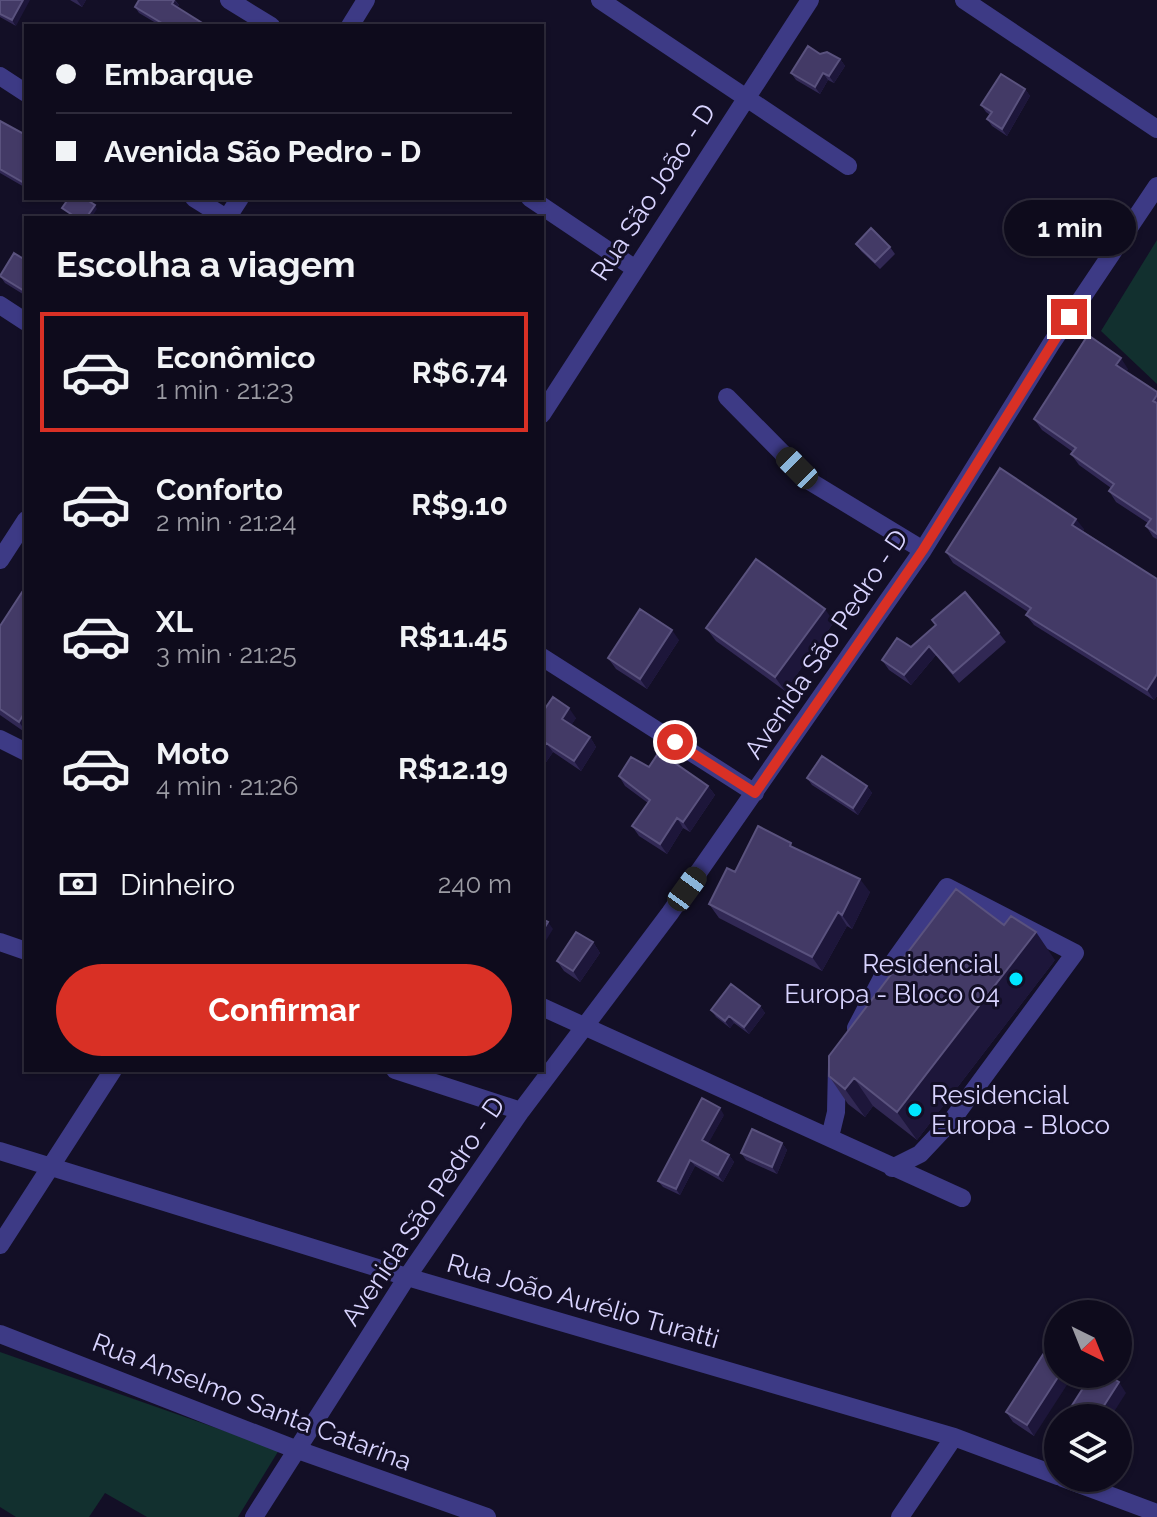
<!DOCTYPE html>
<html lang="pt">
<meta charset="utf-8">
<style>
:root{--surface:#0e0b1c;--page:#171425;--text:#f1f3f6;--muted:#9b9ba3;--line:#2e2b3b;--accent:#d93025}
body{margin:0;font-family:Raleway,sans-serif;background:var(--page);color:var(--text);height:100vh;display:flex;flex-direction:column;font-size:30px;white-space:nowrap}
*{box-sizing:border-box;margin:0}
p{font-size:26px;color:var(--muted)}
.icon{flex:none;width:44px;height:44px;fill:none;stroke:currentColor;stroke-width:2;stroke-linecap:round;stroke-linejoin:round}
.map{position:relative;flex:1;overflow:hidden}
.sheet{position:absolute;left:24px;top:216px;width:520px;height:856px;display:flex;flex-direction:column;background:var(--surface);border-radius:0px;box-shadow:0 2px 6px #0004,0 0 0 2px var(--line)}
.sheet>*{flex:none}
.guide{position:absolute;left:24px;top:24px;width:520px;height:176px;border-radius:0px;box-shadow:0 2px 6px #0004,0 0 0 2px var(--line);display:grid;align-content:center;height:176px;padding:0 32px;background:var(--surface)}
.needle{width:52px;rotate:137deg}
.fabs{position:absolute;left:1044px;top:1300px;display:grid;gap:16px}
.fabs a{display:grid;place-items:center;width:88px;height:88px;border-radius:50%;background:var(--surface);box-shadow:0 2px 6px #0004,0 0 0 2px var(--line);font-size:40px}
.end{position:absolute;width:36px;height:36px;margin:-18px;border:10px solid #d93025;background:#fff;box-shadow:0 0 0 4px #fff}
.from{border-radius:50%}
.bubble{position:absolute;height:56px;border-radius:28px;background:var(--surface);box-shadow:0 2px 6px #0004,0 0 0 2px var(--line);font-size:26px;font-weight:700;line-height:56px;text-align:center}
.car{position:absolute;width:24px;height:48px;margin:-24px -12px;border-radius:10px;box-shadow:0 0 6px 2px #0007;background:linear-gradient(#222 24%,#8ab4d8 0 40%,#222 0 76%,#8ab4d8 0 86%,#222 0)}
.guide b{display:flex;align-items:center;gap:28px;height:76px;font-size:30px}
.guide b+b{border-top:2px solid var(--line)}
.guide i{width:20px;height:20px;background:var(--text)}
ul{padding:0;list-style:none}
li{display:flex;align-items:center;gap:24px;height:120px;margin:0 16px 12px;padding:0 16px;border:4px solid transparent;border-radius:0px}
li div{flex:1}
li b{display:block;font-size:30px}
li em{font-style:normal;font-weight:700}
li.current{border-color:var(--accent)}
li>.icon{width:72px;height:72px;stroke-width:1.5}
h2{padding:0 32px;font-size:36px;line-height:96px}
.pay{display:flex;align-items:center;gap:20px;height:88px;padding:0 32px;font-size:30px}
.pay p{margin-inline-start:auto}
.action{display:flex;gap:16px;margin-top:auto;padding:16px 32px}
.action a{flex:1;height:92px;border-radius:48px;background:var(--accent);color:#fff;font-size:32px;font-weight:700;line-height:92px;text-align:center}
.map>svg:first-child{display:block}
.green{fill:#12302f}
.lines{fill:none;stroke-linecap:round;stroke-linejoin:round}
.minor{stroke:#3d3a85;stroke-width:18}
.wall{fill:#312854}
.shaded-wall{fill:#1d163a}
.building{fill:#433a66;stroke:#5a527e;stroke-width:2}
.route{stroke:#d93025;stroke-width:10}
.poi-dot{fill:#00e5ff;stroke:#130f26;stroke-width:3}
.labels{text-anchor:middle;dominant-baseline:central;stroke-width:6;stroke-linejoin:round;paint-order:stroke}
.street-label{font-size:26px;fill:#d9d4ff;stroke:#130f26}
.poi-label{font-size:26px;fill:#d9d4ff;stroke:#130f26;text-anchor:end}
</style>
<div class="map">
<svg width="1157" height="1517" viewBox="0 0 1157 1517">
<rect width="100%" height="100%" fill="#130f26"/>
<path class="green" d="M1157 240V384L1101 331Z
M0 1352 279 1450 238 1517H147L105 1493 89 1517H16L0 1507Z"/>
<g class="lines">
<path class="minor" d="M229 0 271 26
M600 0 848 166
M964 0 1157 129
M350 26 366 0
M0 76 26 93
M194 198 226 218
M530 198 634 268
M227 218 240 198
M0 305 26 322
M727 397 811 482 923 550
M542 414 810 0
M0 560 26 520
M542 657 755 793
M0 739 26 752
M0 942 26 951
M542 1007 962 1198
M856 1028 882 978 947 887 1075 953 952 1120 920 1154 892 1168
M395 1070 521 1111
M830 1137 836 1112 837 1065
M0 1151 407 1277 954 1437 1058 1476
M0 1245 113 1070
M0 1334 295 1449 487 1517
M1063 1478 1157 1513
M254 1517 407 1277 521 1111 670 913 923 550 1051 344 1157 186
M900 1517 954 1437"/>
</g>
<path class="wall" d="M0 0 16 26 0 17Z
M70 0H86L82 7Z
M139 0H175L179 5 177 8 207 26H161L139 13 135 7Z
M820 54 840 59 845 66 834 83 828 80 820 94 796 80 791 73Z
M1025 89 1030 96 1007 136 992 126 987 119 990 115 986 112 981 105Z
M0 121 26 135V188L0 173Z
M856 244 890 247 895 254 880 269 861 251Z
M26 253V296L5 283 0 276 22 258Z
M1128 369 1126 372 1157 392V539L1153 537 1146 526 1148 523 1116 502 1109 491 1111 488 1079 465 1071 454 1073 452 1042 430 1034 419Z
M1084 529 1083 531 1157 579V696L1154 700 1034 625 1026 615 1028 612 953 563 946 552Z
M26 586V733L0 715V626Z
M932 620 999 633 1006 642 959 683 936 655 911 685 889 670 882 660 911 647 936 626Z
M834 622 785 691 716 641 706 628Z
M679 640 647 689 616 669 608 658Z
M542 713 576 718 571 725 590 737 596 747 581 771 553 752 542 768Z
M649 767 708 786 715 795 690 832 683 828 667 854 639 836 632 826 648 803 625 786 619 776Z
M807 778 867 786 872 793 858 815 812 785Z
M795 848 870 892 852 929 847 926 822 971 719 918 709 904 735 872Z
M593 942 600 953 580 982 564 971 557 961Z
M1055 960 917 1140 873 1106 865 1117 848 1104 829 1076Z
M760 1006 765 1013 749 1034 734 1023 730 1028 716 1017 711 1010Z
M724 1115 708 1143 729 1155 734 1162 723 1182 695 1166 680 1195 663 1187 658 1181Z
M782 1143 787 1150 777 1174 746 1160 741 1153Z
M1058 1358 1034 1436 1013 1422 1006 1412Z"/>
<path class="shaded-wall" d="M23 0H30L16 26 12 20Z
M77 0H86L82 7Z
M174 0 179 5 176 10 172 4Z
M840 59 845 66 834 83 829 76Z
M823 73 828 80 820 94 815 87Z
M1025 89 1030 96 1007 136 1002 129Z
M95 205 97 209 91 218H86Z
M1121 358 1128 369 1124 376 1116 365Z
M1076 519 1084 529 1080 535 1072 525Z
M825 609 834 622 785 691 775 677Z
M672 630 679 640 647 689 640 679Z
M929 646 936 655 911 685 904 675Z
M1157 674V696L1154 700 1147 690Z
M569 708 576 718 569 729 562 719Z
M26 710V732L19 722Z
M590 737 596 747 581 771 574 761Z
M546 743 553 752 542 768V749Z
M708 786 715 795 690 832 683 822Z
M867 786 872 793 858 815 853 808Z
M677 818 683 828 667 854 660 844Z
M860 879 870 892 852 929 842 915Z
M838 912 847 926 822 971 812 957Z
M548 922 553 929 542 947V932Z
M1036 932 1055 960 917 1140 897 1112Z
M593 942 600 953 580 982 573 971Z
M760 1006 765 1013 749 1034 744 1027Z
M729 1016 734 1023 730 1028 725 1021Z
M854 1078 873 1106 865 1117 845 1089Z
M720 1108 724 1115 707 1146 702 1140Z
M782 1143 787 1150 777 1174 772 1167Z
M729 1155 734 1162 723 1182 718 1175Z
M690 1160 695 1166 680 1195 676 1189Z
M1060 1374H1074L1034 1436 1027 1425Z
M1119 1382 1126 1393 1110 1418H1096Z"/>
<path class="building" d="M0 0H23L12 20 0 14Z
M139 0H174L172 4 207 26H164L165 25 135 7Z
M808 46 820 54 827 52 840 59 829 76 823 73 815 87 791 73Z
M1001 74 1025 89 1002 129 987 119 992 112 981 105Z
M0 121 26 135V184L0 169Z
M69 198H84L95 205 86 218H77L62 208Z
M871 228 890 247 875 262 856 244Z
M14 253 22 258 26 253V292L0 276Z
M1088 335 1121 358 1116 365 1157 392V395L1153 401 1157 403V534L1146 526 1151 519 1109 491 1114 484 1071 454 1076 448 1034 419Z
M1000 468 1076 519 1072 525 1157 579V674L1147 690 1026 615 1031 608 946 552Z
M756 559 825 609 775 677 706 628Z
M26 586V710L19 722 0 709V626Z
M965 592 999 633 953 673 929 646 904 675 882 660 897 638 911 647 936 625 932 620Z
M640 609 672 630 640 679 608 658Z
M553 697 569 708 562 719 590 737 574 761 546 743 542 749V713Z
M659 752 708 786 683 822 677 818 660 844 632 826 650 800 619 776 631 757 649 767Z
M822 756 867 786 853 808 807 778Z
M758 826 791 843 790 846 860 879 842 915 838 912 812 957 709 904 727 868 735 872Z
M956 889 1004 925 1011 916 1036 932 897 1112 854 1078 845 1089 829 1076V1056Z
M542 919 548 922 542 932Z
M576 932 593 942 573 971 557 961Z
M731 984 760 1006 744 1027 729 1016 725 1021 711 1010Z
M702 1098 720 1108 702 1140 729 1155 718 1175 690 1160 676 1189 658 1181Z
M752 1129 782 1143 772 1167 741 1153Z
M1046 1350 1058 1358V1374H1060L1027 1425 1006 1412Z
M1092 1374H1106L1119 1382 1096 1418H1064Z"/>
<g class="lines">
<path class="route" d="M675 742 755 793 923 550 1069 317"/>
</g>
<g class="poi-dot">
<circle cx="1016" cy="979" r="8"/>
<circle cx="915" cy="1110" r="8"/>
</g>
<g class="labels">
<g class="street-label">
<text transform="translate(653 192) rotate(-57)">Rua São João - D</text>
<text transform="translate(826 644) rotate(-56)">Avenida São Pedro - D</text>
<text transform="translate(423 1211) rotate(-56)">Avenida São Pedro - D</text>
<text transform="translate(583 1301) rotate(16)">Rua João Aurélio Turatti</text>
<text transform="translate(252 1402) rotate(21)">Rua Anselmo Santa Catarina</text>
</g>
<g class="poi-label">
<text x="1000" y="964">Residencial<tspan x="1000" dy="30">Europa - Bloco 04</tspan></text>
<text x="931" y="1095" text-anchor="start">Residencial<tspan x="931" dy="30">Europa - Bloco</tspan></text>
</g>
</g>
</svg>
<div class="fabs">
<a><svg class="needle" viewBox="-14 -14 28 28"><path d="M0-13l5 13h-10z" fill="#e53935"/><path d="M0 13l5-13h-10z" fill="#9b9ba3"/></svg></a>
<a><svg class="icon" aria-label="layers" viewBox="0 0 24 24"><path d="M12 4l9 5-9 5-9-5zM3 14l9 5 9-5"/></svg></a>
</div>
<i class="end from" style="left:675px;top:742px"></i>
<i class="end" style="left:1069px;top:317px"></i>
<div class="bubble" style="left:1004px;top:200px;width:132px">1 min</div>
<i class="car" style="left:797px;top:468px;rotate:315deg"></i>
<i class="car" style="left:687px;top:889px;rotate:36deg"></i>
<div class="guide">
<b><i class="from"></i>Embarque</b>
<b><i></i>Avenida São Pedro - D</b>
</div>
<section class="sheet">
<h2>Escolha a viagem</h2>
<ul>
<li class="current"><svg class="icon" aria-label="car" viewBox="0 0 24 24"><path d="M5 17H2v-5l4-1 3-4h7l3 4 3 1v5h-3M9 17h6M6 11h13"/><circle cx="7" cy="17" r="2"/><circle cx="17" cy="17" r="2"/></svg><div><b>Econômico</b><p>1 min · 21:23</p></div><em>R$6.74</em></li>
<li><svg class="icon" aria-label="car" viewBox="0 0 24 24"><path d="M5 17H2v-5l4-1 3-4h7l3 4 3 1v5h-3M9 17h6M6 11h13"/><circle cx="7" cy="17" r="2"/><circle cx="17" cy="17" r="2"/></svg><div><b>Conforto</b><p>2 min · 21:24</p></div><em>R$9.10</em></li>
<li><svg class="icon" aria-label="car" viewBox="0 0 24 24"><path d="M5 17H2v-5l4-1 3-4h7l3 4 3 1v5h-3M9 17h6M6 11h13"/><circle cx="7" cy="17" r="2"/><circle cx="17" cy="17" r="2"/></svg><div><b>XL</b><p>3 min · 21:25</p></div><em>R$11.45</em></li>
<li><svg class="icon" aria-label="car" viewBox="0 0 24 24"><path d="M5 17H2v-5l4-1 3-4h7l3 4 3 1v5h-3M9 17h6M6 11h13"/><circle cx="7" cy="17" r="2"/><circle cx="17" cy="17" r="2"/></svg><div><b>Moto</b><p>4 min · 21:26</p></div><em>R$12.19</em></li>
</ul>
<div class="pay"><svg class="icon" aria-label="cash" viewBox="0 0 24 24"><path d="M3 7h18v10H3z"/><circle cx="12" cy="12" r="2"/></svg>Dinheiro<p>240 m</p></div>
<div class="action"><a>Confirmar</a></div>
</section>
</div>
